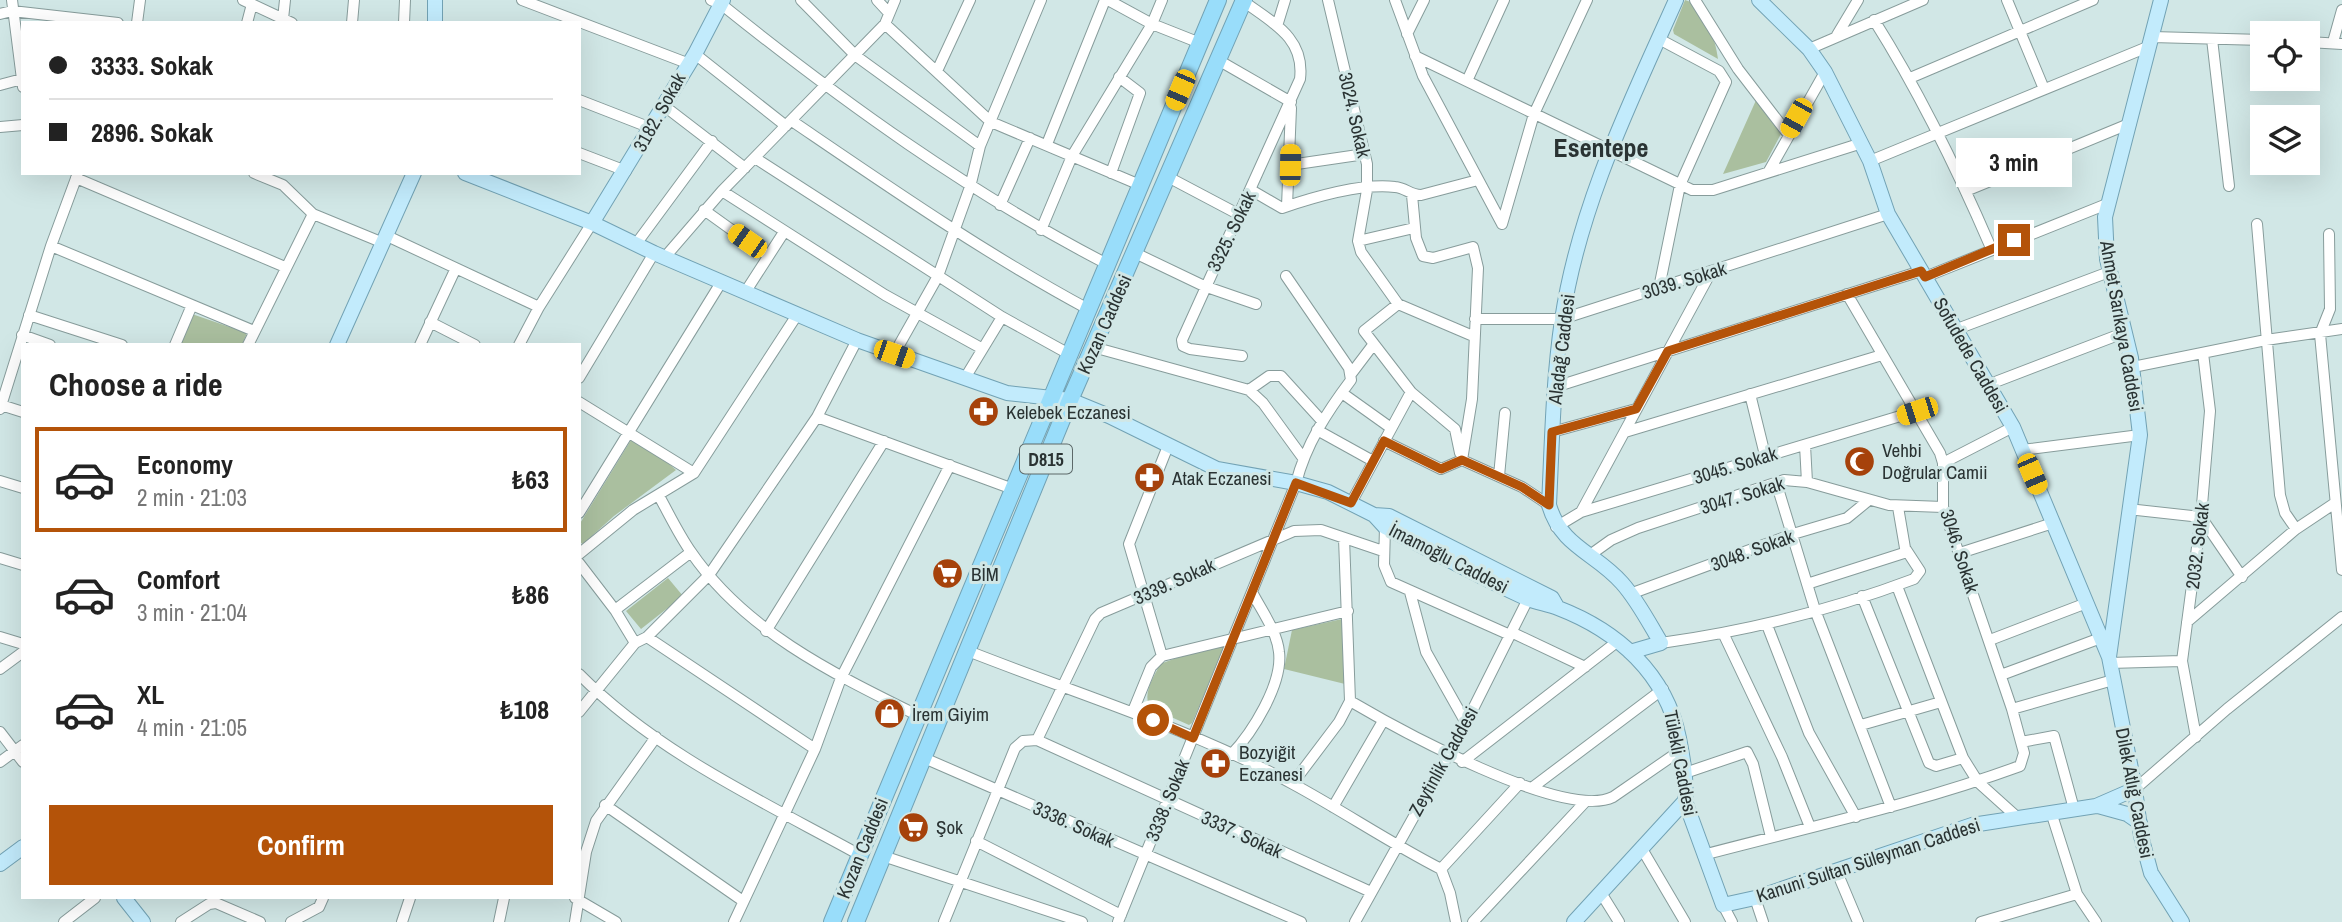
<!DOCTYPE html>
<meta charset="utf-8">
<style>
:root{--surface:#fff;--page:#f2f2f2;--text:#222;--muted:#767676;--line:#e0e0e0;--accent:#b45309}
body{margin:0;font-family:"Archivo Narrow",sans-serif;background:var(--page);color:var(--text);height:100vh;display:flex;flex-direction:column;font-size:26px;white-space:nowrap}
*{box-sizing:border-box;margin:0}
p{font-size:23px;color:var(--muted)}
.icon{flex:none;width:38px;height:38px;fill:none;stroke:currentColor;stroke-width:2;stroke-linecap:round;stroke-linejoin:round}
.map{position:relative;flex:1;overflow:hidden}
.drawer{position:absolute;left:21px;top:343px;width:560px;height:556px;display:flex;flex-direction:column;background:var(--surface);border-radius:0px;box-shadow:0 7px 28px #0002}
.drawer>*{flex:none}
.top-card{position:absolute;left:21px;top:21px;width:560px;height:154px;border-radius:0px;box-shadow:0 7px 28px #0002;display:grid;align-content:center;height:154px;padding:0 28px;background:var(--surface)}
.tools{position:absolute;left:2250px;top:21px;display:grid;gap:14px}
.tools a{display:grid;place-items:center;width:70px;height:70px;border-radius:0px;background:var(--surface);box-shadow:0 7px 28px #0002;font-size:35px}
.end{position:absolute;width:32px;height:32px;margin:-16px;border:9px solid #b45309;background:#fff;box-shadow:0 0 0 4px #fff}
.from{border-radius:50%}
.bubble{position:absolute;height:49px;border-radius:0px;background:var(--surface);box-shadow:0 7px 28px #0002;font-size:23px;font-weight:700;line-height:49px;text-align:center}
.car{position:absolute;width:21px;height:42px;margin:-21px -10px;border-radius:9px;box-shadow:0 0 5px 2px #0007;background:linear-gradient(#f5c518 24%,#345 0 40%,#f5c518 0 76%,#345 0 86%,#f5c518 0)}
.top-card b{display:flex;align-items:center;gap:24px;height:66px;font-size:26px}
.top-card b+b{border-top:2px solid var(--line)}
.top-card i{width:18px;height:18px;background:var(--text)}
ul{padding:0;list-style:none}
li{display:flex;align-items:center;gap:21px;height:105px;margin:0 14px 10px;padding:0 14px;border:4px solid transparent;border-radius:0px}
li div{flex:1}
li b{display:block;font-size:26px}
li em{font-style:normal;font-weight:700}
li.on{border-color:var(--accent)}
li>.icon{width:63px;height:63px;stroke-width:1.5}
h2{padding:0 28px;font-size:32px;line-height:84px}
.button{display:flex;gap:14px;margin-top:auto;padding:14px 28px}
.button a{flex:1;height:80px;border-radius:0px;background:var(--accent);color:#fff;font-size:28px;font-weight:700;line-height:80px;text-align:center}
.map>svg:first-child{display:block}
.green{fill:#aabf9f}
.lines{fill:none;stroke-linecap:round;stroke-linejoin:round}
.minor-casing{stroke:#879c9b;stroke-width:12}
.major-casing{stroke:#72a2b4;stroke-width:16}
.highway-casing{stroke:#72a2b4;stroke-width:18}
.minor{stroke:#fff;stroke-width:10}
.major{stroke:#c2ebfc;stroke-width:14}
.highway{stroke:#99ddfa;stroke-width:16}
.route{stroke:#b45309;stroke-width:9}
.labels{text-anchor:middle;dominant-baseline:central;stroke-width:6;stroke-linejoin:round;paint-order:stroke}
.shield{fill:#d1e7e6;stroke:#5c6969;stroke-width:2}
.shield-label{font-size:18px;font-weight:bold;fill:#2a3333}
.street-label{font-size:19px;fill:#2a3333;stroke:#d1e7e6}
.poi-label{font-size:19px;fill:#2a3333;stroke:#d1e7e6;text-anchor:start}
.district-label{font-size:26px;font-weight:bold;fill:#2a3333;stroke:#d1e7e6}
</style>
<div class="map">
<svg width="2342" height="922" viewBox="0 0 2342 922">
<rect width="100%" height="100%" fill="#d1e7e6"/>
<path class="green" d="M1685 0C1705 5 1716 41 1718 59L1674 34 1673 30Z
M1757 98 1783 130 1766 162 1723 174Z
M192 314 247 333 242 345H181Z
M631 440 651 448 676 470 614 516 583 544 579 542V525Z
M668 578 683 596 641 629 626 611Z
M1342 619 1345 684 1284 669 1292 630Z
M1228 639 1192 723 1189 725 1151 708C1141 695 1154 677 1160 664Z"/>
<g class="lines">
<defs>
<path id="minor" d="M12 0 23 87
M243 0 292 23
M522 0 687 63
M711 0 721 4C843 102 968 192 1107 264
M801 0 856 56 980 146
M877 0 889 13
M1108 0 1152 24 1200 43
M1328 0 1367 164V190L1358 241 1361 252 1398 304 1473 336
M1395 0 1423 76 1502 224
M1695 0 1738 69 1788 134
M2007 0 2044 89
M0 14 12 11 118 23
M283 19 285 0
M1874 20C1920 93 1957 169 1991 248
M137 23 140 0
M247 23 252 4
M352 23 354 0
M404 23 405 0
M885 24 991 122 1140 185
M1277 26 1285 0
M1407 34 1424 0
M1837 35 1858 0
M2152 37 2263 40
M2212 39 2229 186
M2308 42 2342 44
M2333 42 2342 10
M1809 49 1923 0
M695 54 786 126
M1415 56 1692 190H1713L1862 143
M1218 60 1291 102
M937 71 970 0
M1910 78 2093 0
M1467 81 1504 0
M0 85 22 79
M579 100 651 128
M663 105 745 168
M792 121C889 187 984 253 1088 309
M0 127 23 125
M1047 144 1105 0
M579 153 626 171
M755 158 1002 317 1069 354
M1870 161 2150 46
M1290 165 1365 154
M1769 171 1825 72
M254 173 283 185 313 214 381 242
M1111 173 1140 93 1119 77
M1168 177 1238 214
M76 178 285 267
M1251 190 1282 208C1314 197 1362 183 1395 187 1406 188 1410 195 1421 195L1478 180
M722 191 885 295 981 348
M1966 191 2131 123
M1412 195 1416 238 1423 256 1433 258 1473 247 1478 268 1472 399 1462 460
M1000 205 1030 138
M1287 206 1291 108
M704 210 768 256
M1502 224 1534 114 1587 0
M2257 224 2280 495 2285 513 2296 529
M1041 230 1072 156 1152 24 1162 0
M2329 234 2330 309 2320 334 2342 570
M385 235 539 307
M1358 241 1414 228
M636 244 712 141
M51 246 254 331
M1135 253 1204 286 1256 304
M665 257 722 191 885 24 895 0
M1925 277 2107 204
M1659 288 1680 185 1726 82 1719 71 1659 39
M746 291 784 232
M1398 304 1364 331 1411 392 1455 429 1460 453
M29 315 122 345
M1475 319H1562L1888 214
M430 322 475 345
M1957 329 2109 272
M22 335 50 345
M175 345 192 305
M248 345 313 214
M420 345 455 270
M519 345 539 307 592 223
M1093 347 1249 390 1263 403 1303 458
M894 354 938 276 970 187 980 146 1041 0
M1242 356 1190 349 1183 346 1182 340 1300 79C1305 38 1273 23 1243 1
M2133 367 2266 340 2342 329
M1351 374 1373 345
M579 378 654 253
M965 378 1002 317
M1990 384 2126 332
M1555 387 1921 271
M1249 390 1269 376H1281L1322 421
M1342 393 1391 428
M1750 394 1765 455
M579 402 694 473
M1 405 23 412
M0 409 51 246 78 173
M817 417 1013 489
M1317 430 1373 461
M1552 432 1636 409
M1625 432 1882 355
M1384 441 1441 469 1462 460 1522 487 1549 505
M1805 445 1807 482
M2022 450 2140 435
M1943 463 2013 427
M1499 476 1505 413
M0 481 23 488
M1776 482 1815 610 1891 807
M659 496C669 514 679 535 691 552 745 631 834 674 917 715
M1351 503 1411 392
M2128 509 2201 517 2242 577
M1581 512 1711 272
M579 513 722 281
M1385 527 1384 565 1391 582 1510 635
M1556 527 1581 512 1917 411
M1960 553 2053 523
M579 554 633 510 694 473 797 315
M1590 555 1611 540 1638 528 1784 480 1807 482 1889 505 1943 507
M0 558 23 565
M579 563 615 610 635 643
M1807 584 1907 552
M1897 586 1963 758 1978 782 2018 818
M1410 592 1426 652 1466 723
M1630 594 1793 534 1847 518 1869 500
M1862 596 1929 763 1936 766 1963 758
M615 610 691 552
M2187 622 2296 529 2335 503
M1767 625 1809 733 1856 817
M766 631 884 441
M1511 632 1585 667
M1724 635 1782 757 1810 827
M0 637 23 644
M647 637 815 749
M1990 640 2084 604
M1661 643C1747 631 1832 610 1914 579L1920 571 1905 548 1898 507
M968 651C1077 694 1190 728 1293 784 1343 811 1390 843 1441 869L1450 893 1456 922
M1162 656 1129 544 1168 446
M2109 663 2182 661
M0 669 23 652
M579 674C657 753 764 802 860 855
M2001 675 2098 639
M1350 701C1396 728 1564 821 1613 797L1681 750
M2012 709 2113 680
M1133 711 1151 667 1162 656 1348 611
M579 712 635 643 647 637 709 575 817 417 857 340
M1861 725 1941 702
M0 732 23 762
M2196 737 2182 661 2201 517 2210 411 2203 353
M1037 740 1095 619 1101 613 1294 531 1321 530 1383 551
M2021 742 2054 736 2074 809
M1231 755C1252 733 1283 684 1279 652 1277 631 1261 610 1252 592
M924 758 1301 922
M0 762 23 745
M1462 762 1618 641
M1685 773 1747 752 1753 764 1771 837
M1293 783 1339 722 1350 701 1344 538
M1533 787 1663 689
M2135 789 2227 709 2342 617
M605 805 743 901
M1333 807 1383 721
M2051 812 2077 894 2096 922
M976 841 1121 915
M1642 849 1685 922
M1703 855C1809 827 1916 804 2020 766L2024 753 2012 709 1943 507V463L1940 453 1847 294
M883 856 1082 922
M1441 869 1520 783
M1837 872 1858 922
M1601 893 1619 922
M575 898 616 922
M1755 898 1763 922
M1723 905 1732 922
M64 922 95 898
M181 922 209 904 216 903 260 922
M291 922 319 907 323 898
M402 922 410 898
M499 922 504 898
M575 922 586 852 596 821 656 737
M734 922 815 749 841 678 950 465
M944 922 1015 748 1023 741 1037 740 1371 892
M1118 922 1296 483C1306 444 1327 412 1351 380L1349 368 1286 276
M1355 922 1466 723 1528 599
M1473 922 1586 801
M1981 922 2077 894"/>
<path id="major" d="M1759 0 1809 49 1825 72 1870 161 1888 214 2013 427 2109 657 2135 789 2141 836 2151 873 2182 922
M435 23V0
M465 173 592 223 654 253 857 340 1007 393 1070 400 1109 416 1217 469 1296 483 1328 492 1374 515 1385 527C1433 551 1479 577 1528 599 1538 603 1548 604 1558 608 1618 631 1666 674 1679 738 1683 759 1687 780 1685 801L1723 905 1755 898 1972 825 2096 806 2135 789
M592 223 695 54 723 0
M337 345 414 173
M1374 515 1389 516 1552 598 1556 605
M1630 652 1661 643C1649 623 1638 601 1622 583 1596 553 1561 547 1549 505 1552 443 1553 381 1562 320 1579 206 1630 103 1676 0
M2109 657 2140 435 2131 358 2107 259 2105 217 2161 0
M2098 806 2127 814 2140 823
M0 864 23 847
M124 898 143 922
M1574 922 1685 801"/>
<path id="highway" d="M832 922 1218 0
M856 922 1070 400 1244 0"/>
</defs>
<use href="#minor" class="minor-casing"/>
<use href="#major" class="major-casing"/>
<use href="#highway" class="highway-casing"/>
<use href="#minor" class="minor"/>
<use href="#major" class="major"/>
<use href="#highway" class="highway"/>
</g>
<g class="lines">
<path class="route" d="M1153 720 1193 738 1296 483 1351 503 1384 441 1441 469 1462 460 1522 487 1549 505 1552 432 1636 409 1668 351 1921 271 1925 277 2014 240"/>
</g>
<defs>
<symbol id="pharmacy-disc" viewBox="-11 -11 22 22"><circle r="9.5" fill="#a6420b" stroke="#d1e7e6"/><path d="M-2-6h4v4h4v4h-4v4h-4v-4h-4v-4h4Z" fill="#fff"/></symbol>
<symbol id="mosque-disc" viewBox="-11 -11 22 22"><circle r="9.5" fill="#a6420b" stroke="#d1e7e6"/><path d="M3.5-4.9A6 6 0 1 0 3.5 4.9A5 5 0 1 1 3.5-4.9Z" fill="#fff"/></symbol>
<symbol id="supermarket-disc" viewBox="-11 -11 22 22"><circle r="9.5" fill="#a6420b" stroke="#d1e7e6"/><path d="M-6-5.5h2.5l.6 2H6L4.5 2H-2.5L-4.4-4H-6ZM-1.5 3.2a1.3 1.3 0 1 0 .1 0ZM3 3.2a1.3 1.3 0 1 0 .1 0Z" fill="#fff"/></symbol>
<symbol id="shop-disc" viewBox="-11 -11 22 22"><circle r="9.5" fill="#a6420b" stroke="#d1e7e6"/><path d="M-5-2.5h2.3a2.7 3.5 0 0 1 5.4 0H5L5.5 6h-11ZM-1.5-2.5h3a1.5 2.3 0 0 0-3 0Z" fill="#fff"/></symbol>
</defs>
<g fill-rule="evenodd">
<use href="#pharmacy-disc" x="966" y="394" width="35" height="35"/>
<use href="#mosque-disc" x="1842" y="444" width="35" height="35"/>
<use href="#pharmacy-disc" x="1132" y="460" width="35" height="35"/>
<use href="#supermarket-disc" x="930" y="556" width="35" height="35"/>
<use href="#shop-disc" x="872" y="696" width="35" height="35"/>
<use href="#pharmacy-disc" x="1198" y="746" width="35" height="35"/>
<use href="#supermarket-disc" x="896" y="810" width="35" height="35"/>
</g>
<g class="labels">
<rect class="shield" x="1020" y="444.5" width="52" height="29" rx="5"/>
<g class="shield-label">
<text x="1046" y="459">D815</text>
</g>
<g class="street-label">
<text transform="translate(659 112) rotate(-61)">3182. Sokak</text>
<text transform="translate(1355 115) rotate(77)">3024. Sokak</text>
<text transform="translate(1231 231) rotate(-64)">3325. Sokak</text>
<text transform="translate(1684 280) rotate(-17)">3039. Sokak</text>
<text transform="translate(1104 324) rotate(-66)">Kozan Caddesi</text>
<text transform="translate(2122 326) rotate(80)">Ahmet Sarıkaya Caddesi</text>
<text transform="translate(1561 349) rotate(-83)">Aladağ Caddesi</text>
<text transform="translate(1971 355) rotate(60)">Sofudede Caddesi</text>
<text transform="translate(1735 465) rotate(-17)">3045. Sokak</text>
<text transform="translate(1742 495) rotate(-17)">3047. Sokak</text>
<text transform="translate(2197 546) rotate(-83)">2032. Sokak</text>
<text transform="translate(1752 550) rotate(-20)">3048. Sokak</text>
<text transform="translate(1960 551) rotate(72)">3046. Sokak</text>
<text transform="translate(1449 558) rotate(27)">İmamoğlu Caddesi</text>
<text transform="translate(1174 581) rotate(-24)">3339. Sokak</text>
<text transform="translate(1443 761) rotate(-61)">Zeytinlik Caddesi</text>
<text transform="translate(1681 763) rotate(79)">Tülekli Caddesi</text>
<text transform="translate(2135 793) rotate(79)">Dilek Atlığ Caddesi</text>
<text transform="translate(1167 800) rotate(-68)">3338. Sokak</text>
<text transform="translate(1074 824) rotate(24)">3336. Sokak</text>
<text transform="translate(1242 834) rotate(25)">3337. Sokak</text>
<text transform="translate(862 848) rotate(-68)">Kozan Caddesi</text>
<text transform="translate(1868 860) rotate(-18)">Kanuni Sultan Süleyman Caddesi</text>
</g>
<g class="poi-label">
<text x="1006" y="412">Kelebek Eczanesi</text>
<text x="1882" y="450">Vehbi<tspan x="1882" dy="22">Doğrular Camii</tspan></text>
<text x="1172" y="478">Atak Eczanesi</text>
<text x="971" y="574">BİM</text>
<text x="912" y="714">İrem Giyim</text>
<text x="1239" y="752">Bozyiğit<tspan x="1239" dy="22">Eczanesi</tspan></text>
<text x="936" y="827">Şok</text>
</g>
<g class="district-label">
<text x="1601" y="147">Esentepe</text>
</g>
</g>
</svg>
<div class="tools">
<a><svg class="icon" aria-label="locate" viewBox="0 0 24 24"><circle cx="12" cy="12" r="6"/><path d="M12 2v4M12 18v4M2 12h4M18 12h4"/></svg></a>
<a><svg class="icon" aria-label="layers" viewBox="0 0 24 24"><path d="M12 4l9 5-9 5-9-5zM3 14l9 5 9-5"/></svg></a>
</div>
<i class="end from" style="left:1153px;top:720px"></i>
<i class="end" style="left:2014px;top:240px"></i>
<div class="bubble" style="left:1956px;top:138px;width:116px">3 min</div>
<i class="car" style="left:1180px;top:90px;rotate:203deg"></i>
<i class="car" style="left:1796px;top:118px;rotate:209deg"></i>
<i class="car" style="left:1290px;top:165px;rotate:1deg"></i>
<i class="car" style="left:747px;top:241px;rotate:305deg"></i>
<i class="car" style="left:894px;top:354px;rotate:109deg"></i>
<i class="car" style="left:1917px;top:411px;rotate:252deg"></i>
<i class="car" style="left:2032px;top:474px;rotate:157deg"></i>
<div class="top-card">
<b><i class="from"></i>3333. Sokak</b>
<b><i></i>2896. Sokak</b>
</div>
<section class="drawer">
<h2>Choose a ride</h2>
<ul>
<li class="on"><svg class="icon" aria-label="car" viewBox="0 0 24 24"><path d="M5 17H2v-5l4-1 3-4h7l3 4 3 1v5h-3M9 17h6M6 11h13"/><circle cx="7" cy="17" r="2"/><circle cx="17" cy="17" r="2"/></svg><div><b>Economy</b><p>2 min · 21:03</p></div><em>₺63</em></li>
<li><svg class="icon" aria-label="car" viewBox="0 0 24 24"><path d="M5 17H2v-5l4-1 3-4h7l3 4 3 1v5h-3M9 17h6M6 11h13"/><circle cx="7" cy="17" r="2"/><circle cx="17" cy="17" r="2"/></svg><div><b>Comfort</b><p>3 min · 21:04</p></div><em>₺86</em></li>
<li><svg class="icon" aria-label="car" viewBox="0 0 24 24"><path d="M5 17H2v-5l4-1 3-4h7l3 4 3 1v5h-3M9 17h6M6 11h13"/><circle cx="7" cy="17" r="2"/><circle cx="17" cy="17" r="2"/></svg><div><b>XL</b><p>4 min · 21:05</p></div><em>₺108</em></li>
</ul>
<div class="button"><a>Confirm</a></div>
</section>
</div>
